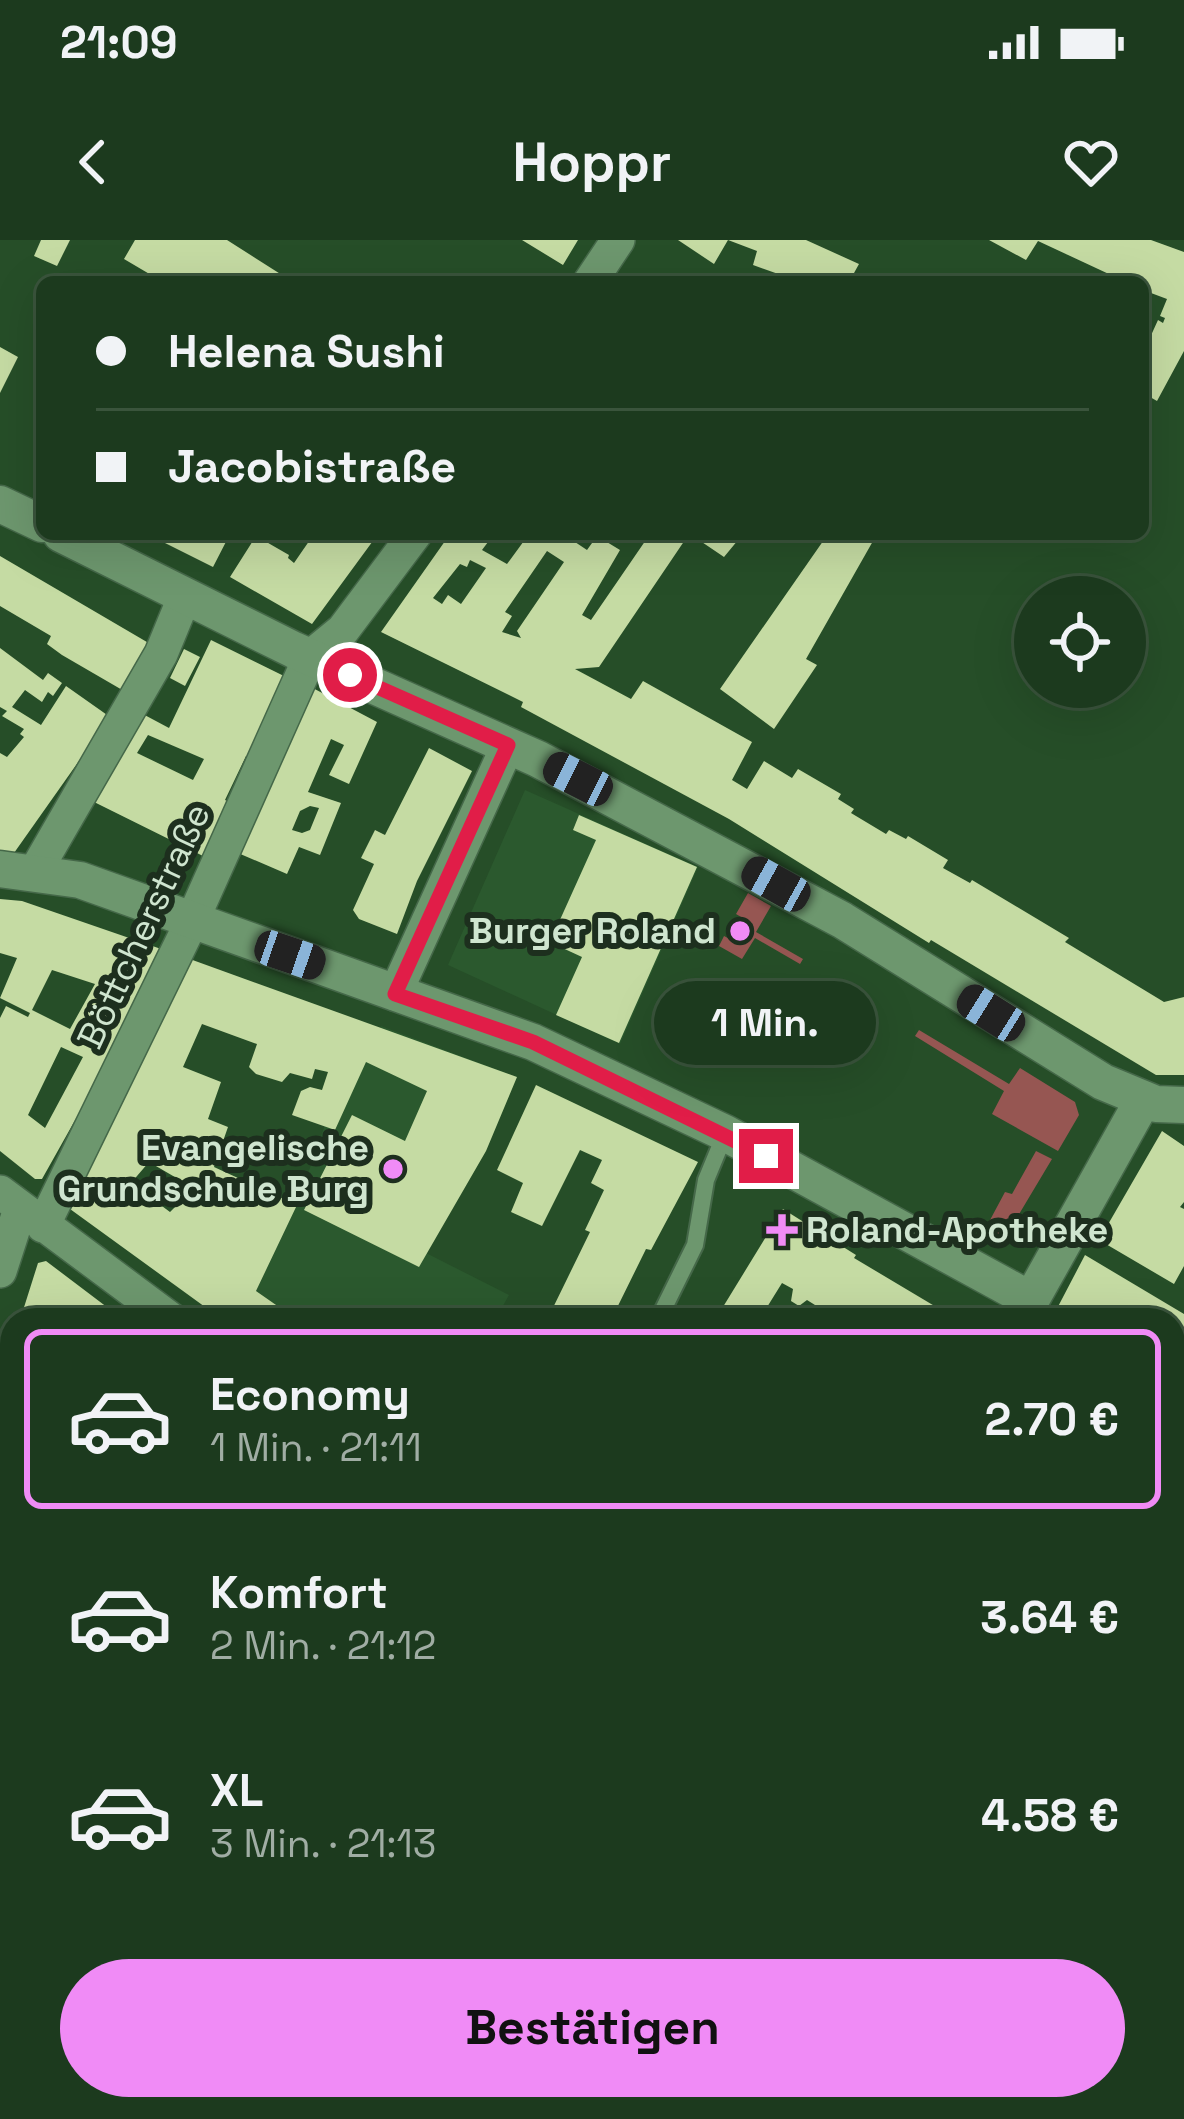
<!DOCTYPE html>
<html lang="de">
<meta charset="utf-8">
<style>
:root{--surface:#1c3a1e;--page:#29452b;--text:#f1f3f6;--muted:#a0ada4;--line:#3a543c;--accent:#f08bf6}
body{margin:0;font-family:"Space Grotesk",sans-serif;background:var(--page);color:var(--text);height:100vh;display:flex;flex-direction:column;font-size:45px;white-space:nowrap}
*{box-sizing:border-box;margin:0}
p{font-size:39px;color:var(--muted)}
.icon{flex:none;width:66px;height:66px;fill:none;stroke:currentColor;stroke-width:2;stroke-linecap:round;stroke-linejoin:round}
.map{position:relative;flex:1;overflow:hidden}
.drawer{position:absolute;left:0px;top:1068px;width:1185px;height:813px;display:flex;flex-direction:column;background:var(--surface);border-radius:36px 36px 0 0;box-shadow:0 12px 48px #0002,0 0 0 3px var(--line)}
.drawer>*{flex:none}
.guide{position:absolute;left:36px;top:36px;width:1113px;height:264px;border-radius:18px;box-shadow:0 12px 48px #0002,0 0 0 3px var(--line);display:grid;align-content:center;height:264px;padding:0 60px;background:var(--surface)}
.buttons{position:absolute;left:1014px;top:336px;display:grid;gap:24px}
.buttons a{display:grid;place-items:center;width:132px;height:132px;border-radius:50%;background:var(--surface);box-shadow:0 12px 48px #0002,0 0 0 3px var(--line);font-size:60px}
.end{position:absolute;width:54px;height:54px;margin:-27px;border:15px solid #e11d48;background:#fff;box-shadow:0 0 0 6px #fff}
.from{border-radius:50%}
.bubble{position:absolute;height:84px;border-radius:42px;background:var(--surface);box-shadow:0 12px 48px #0002,0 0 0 3px var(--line);font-size:39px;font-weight:700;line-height:84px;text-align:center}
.car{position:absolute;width:36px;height:72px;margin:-36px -18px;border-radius:15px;box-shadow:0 0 9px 3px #0007;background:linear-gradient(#222 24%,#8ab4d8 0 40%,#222 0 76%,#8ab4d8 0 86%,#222 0)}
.guide b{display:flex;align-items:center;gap:42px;height:114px;font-size:45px}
.guide b+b{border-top:3px solid var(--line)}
.guide i{width:30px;height:30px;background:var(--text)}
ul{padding:21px 0 0;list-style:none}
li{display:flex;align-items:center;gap:36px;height:180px;margin:0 24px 18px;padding:0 36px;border:6px solid transparent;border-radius:18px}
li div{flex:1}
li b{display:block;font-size:45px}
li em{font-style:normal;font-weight:700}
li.on{border-color:var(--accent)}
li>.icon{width:108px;height:108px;stroke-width:1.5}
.action{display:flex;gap:24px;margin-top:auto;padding:24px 60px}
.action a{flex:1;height:138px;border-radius:72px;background:var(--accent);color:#111;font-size:48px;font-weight:700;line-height:138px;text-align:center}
.status{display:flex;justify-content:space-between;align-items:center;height:84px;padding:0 60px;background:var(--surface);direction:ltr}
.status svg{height:33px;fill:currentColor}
header{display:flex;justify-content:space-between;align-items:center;height:156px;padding:0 60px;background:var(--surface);font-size:54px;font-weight:700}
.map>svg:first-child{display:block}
.built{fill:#2b592e}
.green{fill:#965652}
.building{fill:#c5dba3;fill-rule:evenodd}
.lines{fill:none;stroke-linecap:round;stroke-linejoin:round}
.lane-casing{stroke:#456849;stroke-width:20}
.street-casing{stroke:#456849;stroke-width:36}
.secondary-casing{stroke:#456849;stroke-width:39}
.lane{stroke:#6d976e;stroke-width:16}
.street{stroke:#6d976e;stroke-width:33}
.secondary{stroke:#6d976e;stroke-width:36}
.route{stroke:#e11d48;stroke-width:15}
.poi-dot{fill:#f08bf6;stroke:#1d2f1e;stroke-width:4.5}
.labels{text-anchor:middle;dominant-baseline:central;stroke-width:12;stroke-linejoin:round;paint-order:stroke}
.street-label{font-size:36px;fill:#cfe5cf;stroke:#1d2f1e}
.poi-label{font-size:36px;font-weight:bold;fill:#cfe5cf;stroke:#1d2f1e;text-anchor:end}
</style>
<div class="status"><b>21:09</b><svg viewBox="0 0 49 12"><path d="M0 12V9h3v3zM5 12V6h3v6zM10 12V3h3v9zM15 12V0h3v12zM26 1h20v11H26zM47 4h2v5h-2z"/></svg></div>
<header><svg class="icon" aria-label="back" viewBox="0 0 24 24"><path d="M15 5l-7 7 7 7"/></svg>Hoppr<svg class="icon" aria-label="heart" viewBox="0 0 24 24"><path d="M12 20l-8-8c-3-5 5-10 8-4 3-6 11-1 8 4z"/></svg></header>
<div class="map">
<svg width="1184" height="1879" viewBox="0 0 1184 1879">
<rect width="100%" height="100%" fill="#264e28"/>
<path class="built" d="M525 550 698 627 620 804 448 725Z
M381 786 517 837 486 911 426 1013 509 1055 495 1080H284L288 1073 256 1051 297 965 325 885 335 889Z
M223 1869H325L320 1879H217Z
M421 1869H591L604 1879 613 1869 720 1871 714 1879H414Z"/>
<path class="green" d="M748 653 771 666 756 692 803 719 800 724 755 698 742 719 719 706 724 696 741 705 753 684 736 674Z
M919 790 1009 844 1020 828 1075 862 1079 875 1058 911 992 874 1004 851 915 796Z
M1036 911 1052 919 1006 996 995 1002 982 995 1005 952 1012 954Z"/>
<path class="building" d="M41 0H70L57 26 34 16Z
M135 0H227L293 42H163L124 19Z
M522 0H578L563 25Z
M678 0H806L859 24 849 42H801L753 25 757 11 728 0 714 24Z
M989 0H1151L1184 12V111L1157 161 1143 153V99L1148 102 1158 80 1163 83 1165 78 1160 76 1167 59 1143 50V42H1126L1038 1 1026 20Z
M0 107 18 117 0 153Z
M155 294H230L213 327 153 297Z
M314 294H378L312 384 230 337 256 296 289 315 288 318 294 323Z
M450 294H494L482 310 507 324 529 294H563L587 310 597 296 620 310 582 375 591 380 650 294H689L599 427 575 429 631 459 643 441 752 502 732 540 747 549 764 521 792 538 798 529 841 554 838 559 854 569 851 573 886 594 889 590 906 599 908 596 948 620 943 628 970 643 972 640 1069 698 1065 702 1164 762 1184 757V835H1156L931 700 929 703 729 579 521 467 523 462 381 392ZM547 311 564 322 517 391 521 398 502 392 512 376 505 372ZM470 320 486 328 461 364 448 355 442 364 433 358 460 324 467 327Z
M690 294H743L724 317Z
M828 294H877L806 419 817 425 774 489 720 449Z
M0 316 152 405 124 451 62 415 47 404 51 396 0 366Z
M211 400 286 437 250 518 246 516 225 560 231 563 205 617 88 559 139 472 169 488ZM148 495 204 519 193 540 137 513Z
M0 408 43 440 48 433 62 443 53 456 48 452 42 462 25 450 12 467 41 485 66 446 110 477 14 613H0V513L7 517 24 497 20 494 24 489 2 476 7 471 0 467Z
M184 409 200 417 185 446 170 438Z
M309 446 377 482 349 544 329 535 344 505 331 499 308 552 341 563 320 615 299 607 287 634 238 613ZM310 566 319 568 310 590 302 593 292 590 300 571Z
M429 508 472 531 417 641 397 694 359 679 353 670 374 624 361 618 375 590 385 595Z
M579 575 697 627 619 803 556 775 582 717 556 705 565 685 559 682 596 600 573 590Z
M0 659 22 661 164 710 142 761 42 939H35L0 911V778L6 766 28 777 30 773 0 758 17 718 0 713ZM52 730 95 744 70 789 32 770ZM61 807 83 817 45 888 28 875Z
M187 718 517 837 486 911 419 1027 304 970 352 875 405 901 427 851 366 822 335 890 292 875 301 851 310 847 322 850 328 832 315 829 312 839 290 833 282 842 256 834 249 827 257 804 202 784 183 827 221 842 208 879 228 887 214 927 297 965 256 1051 289 1074 284 1080H223L70 969ZM149 922 180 940 168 959 176 966 170 972 131 943Z
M536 845 698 922 651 1010 646 1009 611 1080H547L590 992 585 990 604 950 591 943 602 920 580 910 542 986 511 972 523 943 497 930Z
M1162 891 1184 906V962L1180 967 1184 969V1026L1174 1044 1099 1000Z
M783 969 856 1015 854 1018 958 1080H817L823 1070 807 1060 799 1066 791 1061 793 1049 782 1043 759 1080H715Z
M1085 1015 1184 1074V1139L1173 1133V1080H1051Z
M46 1021 124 1080H20L38 1023Z
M12 1109V1285L0 1281V1144Z
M1173 1183 1184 1189V1222L1173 1216Z
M1173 1259 1184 1265V1410L1173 1402Z
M0 1379 12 1387V1409L0 1400Z
M12 1413V1483L3 1477 11 1465 0 1459V1429Z
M1173 1446 1184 1453V1487L1173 1504Z
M0 1531 12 1538V1589L0 1581Z
M1184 1591V1649L1177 1659 1173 1655V1607Z
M0 1623 12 1629 0 1654Z
M12 1666V1719L0 1713V1687Z
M0 1721 12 1726V1744L4 1761 0 1759Z
M1184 1742V1784L1173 1794V1753Z
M0 1767 11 1771 1 1800 0 1799Z
M1173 1809 1184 1820V1879H1162L1153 1869H1173Z
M131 1869H183L179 1879H157Z
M331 1869H335L352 1879H325Z
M722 1869H869L860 1879H714Z
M995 1869H1073L1082 1879H1003Z"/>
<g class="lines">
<defs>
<path id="lane" d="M658 1080 695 1005 706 940 725 894"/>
<path id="street" d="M590 42 618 0
M35 632 161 414 184 358
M395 754 508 505
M0 952 172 1080
M43 986 192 681 310 417 343 390 415 294
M0 1031 20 969
M0 1853 12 1857
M51 1869 83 1879
M1111 1869 1120 1879
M202 1879 208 1869
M961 1879 970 1869"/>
<path id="secondary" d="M0 264 42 284
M61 294 294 410 538 519 842 680 1103 842 1156 864 1184 865
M0 629 80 640 533 802 725 893 1031 1060 1143 860"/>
</defs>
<use href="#lane" class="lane-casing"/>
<use href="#street" class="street-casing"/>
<use href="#secondary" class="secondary-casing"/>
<use href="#lane" class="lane"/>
<use href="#street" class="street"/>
<use href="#secondary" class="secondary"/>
</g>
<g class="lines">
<path class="route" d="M350 435 508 505 395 754 533 802 766 916"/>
</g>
<g class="poi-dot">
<circle cx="740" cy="691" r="12"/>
<circle cx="393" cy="929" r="12"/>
<path d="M776 972h12v12h12v12h-12v12h-12v-12h-12v-12h12z"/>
</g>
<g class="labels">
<g class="street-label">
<text transform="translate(144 686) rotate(-65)">Böttcherstraße</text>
</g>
<g class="poi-label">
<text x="716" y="691">Burger Roland</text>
<text x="369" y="908">Evangelische<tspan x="369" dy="41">Grundschule Burg</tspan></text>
<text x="806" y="990" text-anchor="start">Roland-Apotheke</text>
</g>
</g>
</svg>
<div class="buttons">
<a><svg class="icon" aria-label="locate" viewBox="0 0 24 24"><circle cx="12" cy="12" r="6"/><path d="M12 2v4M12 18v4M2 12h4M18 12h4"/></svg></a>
</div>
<i class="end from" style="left:350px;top:435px"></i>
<i class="end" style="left:766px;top:916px"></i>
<div class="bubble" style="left:654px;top:741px;width:222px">1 Min.</div>
<i class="car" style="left:578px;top:539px;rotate:297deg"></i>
<i class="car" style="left:776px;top:644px;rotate:299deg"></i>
<i class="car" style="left:290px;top:715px;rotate:109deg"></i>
<i class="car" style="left:991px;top:773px;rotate:302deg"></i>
<div class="guide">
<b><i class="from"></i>Helena Sushi</b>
<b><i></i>Jacobistraße</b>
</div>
<section class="drawer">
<ul>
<li class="on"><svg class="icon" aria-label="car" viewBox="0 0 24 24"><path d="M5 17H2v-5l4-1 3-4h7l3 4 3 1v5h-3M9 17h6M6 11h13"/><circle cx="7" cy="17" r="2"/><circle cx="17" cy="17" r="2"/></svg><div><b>Economy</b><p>1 Min. · 21:11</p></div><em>2.70 €</em></li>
<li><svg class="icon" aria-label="car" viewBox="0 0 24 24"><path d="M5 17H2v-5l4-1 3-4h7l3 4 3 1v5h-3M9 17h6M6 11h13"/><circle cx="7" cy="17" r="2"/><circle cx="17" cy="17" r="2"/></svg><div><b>Komfort</b><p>2 Min. · 21:12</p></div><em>3.64 €</em></li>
<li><svg class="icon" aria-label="car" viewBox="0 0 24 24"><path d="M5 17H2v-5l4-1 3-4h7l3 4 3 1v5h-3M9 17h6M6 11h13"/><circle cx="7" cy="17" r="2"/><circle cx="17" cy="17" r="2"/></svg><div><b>XL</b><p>3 Min. · 21:13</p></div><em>4.58 €</em></li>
</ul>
<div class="action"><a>Bestätigen</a></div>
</section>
</div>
